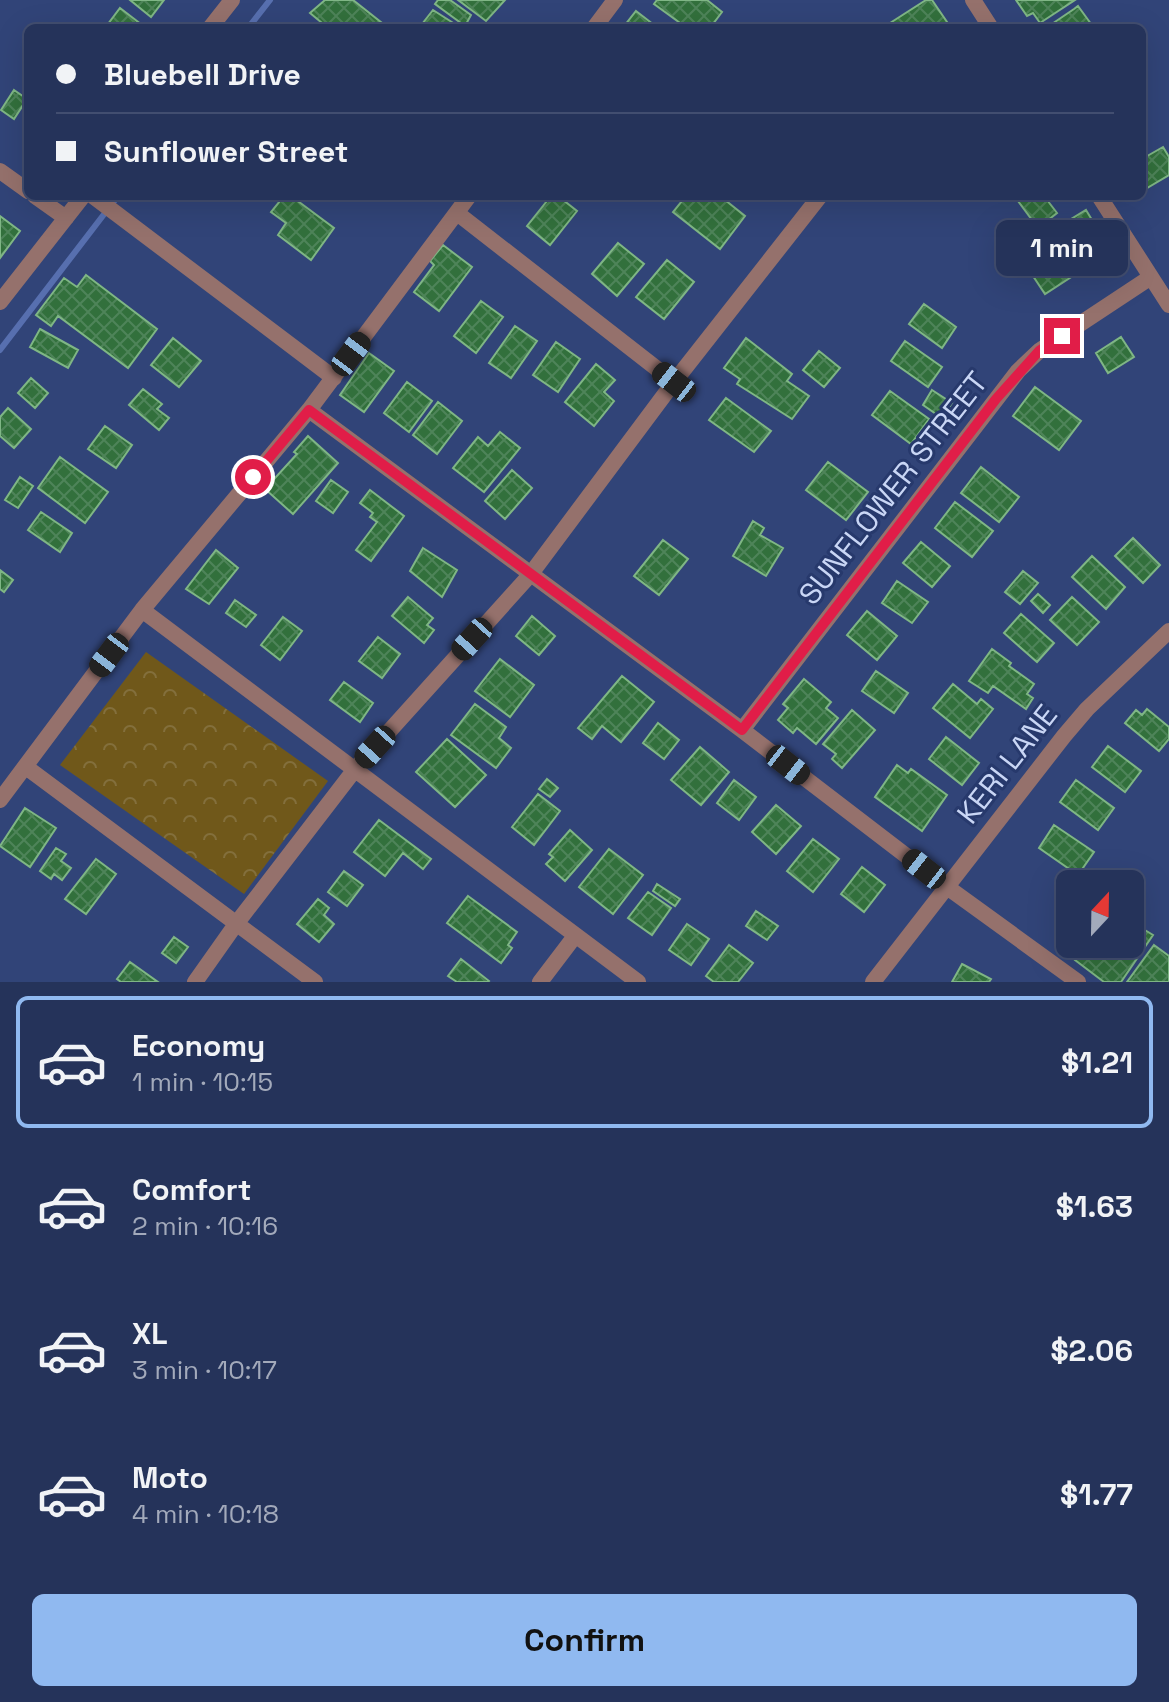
<!DOCTYPE html>
<meta charset="utf-8">
<style>
:root{--surface:#25335a;--page:#2d3b60;--text:#f1f3f6;--muted:#a3aabb;--line:#424e70;--accent:#90b9f0}
body{margin:0;font-family:"Space Grotesk",sans-serif;background:var(--page);color:var(--text);height:100vh;display:flex;flex-direction:column;font-size:30px;white-space:nowrap}
*{box-sizing:border-box;margin:0}
p{font-size:26px;color:var(--muted)}
.icon{flex:none;width:44px;height:44px;fill:none;stroke:currentColor;stroke-width:2;stroke-linecap:round;stroke-linejoin:round}
.map{position:relative;height:982px;overflow:hidden}
.details{display:flex;flex-direction:column;background:var(--surface);flex:1}
.details>*{flex:none}
.top-card{position:absolute;left:24px;top:24px;width:1122px;height:176px;border-radius:12px;box-shadow:0 8px 32px #0002,0 0 0 2px var(--line);display:grid;align-content:center;height:176px;padding:0 32px;background:var(--surface)}
.needle{width:52px;rotate:22deg}
.controls{position:absolute;left:1056px;top:870px;display:grid;gap:16px}
.controls a{display:grid;place-items:center;width:88px;height:88px;border-radius:12px;background:var(--surface);box-shadow:0 8px 32px #0002,0 0 0 2px var(--line);font-size:40px}
.end{position:absolute;width:36px;height:36px;margin:-18px;border:10px solid #e11d48;background:#fff;box-shadow:0 0 0 4px #fff}
.from{border-radius:50%}
.bubble{position:absolute;height:56px;border-radius:12px;background:var(--surface);box-shadow:0 8px 32px #0002,0 0 0 2px var(--line);font-size:26px;font-weight:600;line-height:56px;text-align:center}
.car{position:absolute;width:24px;height:48px;margin:-24px -12px;border-radius:10px;box-shadow:0 0 6px 2px #0007;background:linear-gradient(#222 24%,#8ab4d8 0 40%,#222 0 76%,#8ab4d8 0 86%,#222 0)}
.top-card b{display:flex;align-items:center;gap:28px;height:76px;font-size:30px}
.top-card b+b{border-top:2px solid var(--line)}
.top-card i{width:20px;height:20px;background:var(--text)}
ul{padding:14px 0 0;list-style:none}
li{display:flex;align-items:center;gap:24px;height:132px;margin:0 16px 12px;padding:0 16px;border:4px solid transparent;border-radius:12px}
li div{flex:1}
li b{display:block;font-size:30px}
li em{font-style:normal;font-weight:600}
li.current{border-color:var(--accent)}
li>.icon{width:72px;height:72px;stroke-width:1.5}
.cta{display:flex;gap:16px;margin-top:auto;padding:16px 32px}
.cta a{flex:1;height:92px;border-radius:12px;background:var(--accent);color:#111;font-size:32px;font-weight:600;line-height:92px;text-align:center}
.map>svg:first-child{display:block}
.park{fill:url(#park-crowns)}
.lines{fill:none;stroke-linecap:round;stroke-linejoin:round}
.stream{stroke:#576faf;stroke-width:6}
.building{fill:url(#building-cross-hatch);stroke:#7fb685;stroke-width:2}
.street{stroke:#95716c;stroke-width:16}
.route{stroke:#e11d48;stroke-width:10}
.labels{text-anchor:middle;dominant-baseline:central;stroke-width:6;stroke-linejoin:round;paint-order:stroke}
.street-label{font-size:30px;fill:#c9d6f5;stroke:#27396c}
</style>
<div class="map">
<svg width="1169" height="982" viewBox="0 0 1169 982">
<defs>
<pattern id="park-crowns" width="20" height="18" patternUnits="userSpaceOnUse" patternTransform="scale(2)"><rect width="20" height="18" fill="#70581a"/><path d="M2 6a3 3 0 1 1 6 0M12 15a3 3 0 1 1 6 0" fill="none" stroke="#836f3c"/></pattern>
<pattern id="building-cross-hatch" width="8" height="8" patternUnits="userSpaceOnUse" patternTransform="scale(2)"><rect width="8" height="8" fill="#32703c"/><path d="M0 0l8 8M0 8l8-8" fill="none" stroke="#4e8459"/></pattern>
</defs>
<rect width="100%" height="100%" fill="#314478"/>
<path class="park" d="M146 652 328 781 244 894 60 765Z"/>
<g class="lines">
<path class="stream" d="M248 28 270 0
M0 350 118 196"/>
</g>
<path class="building" d="M130 0H164L151 17Z
M325 0H353L382 23 378 28H328L310 13Z
M438 0H450L471 15 465 26 435 4Z
M458 0H505L486 21Z
M657 0H707L722 12 710 28H687L654 4Z
M926 0H932L947 22 937 28H889L887 25Z
M1016 0H1075L1040 23 1033 13 1027 16Z
M1078 6 1094 28H1046L1074 9Z
M120 8 146 28H105Z
M433 10 461 28H419Z
M636 11 658 28H630L625 25Z
M14 90 27 99 14 119 1 110Z
M1163 147 1169 157V175L1142 191V159Z
M284 196H291L334 228 311 260 278 235 286 223 271 212Z
M551 196H558L577 211 550 245 527 226Z
M686 196H720L745 216 720 249 673 212Z
M1044 196 1057 213 1038 228 1015 197Z
M1086 210 1098 230 1065 250 1053 230Z
M0 216 20 231 0 258Z
M618 243 644 264 617 296 592 274Z
M443 245 472 267 439 311 414 292 434 265 430 261Z
M1063 248 1079 272 1045 294 1029 270Z
M667 260 694 282 664 319 636 297Z
M86 275 157 329 128 368 58 316 51 326 36 315 64 278 77 287Z
M481 301 503 317 476 353 454 336Z
M924 304 956 327 942 348 909 324Z
M515 326 537 341 511 378 489 363Z
M40 329 78 350 68 368 30 347Z
M1121 337 1134 357 1108 373 1096 353Z
M173 338 201 361 179 387 151 365Z
M746 338 792 374 787 381 809 396 792 419 737 384 740 379 724 368Z
M905 341 942 367 928 387 891 361Z
M556 342 580 359 558 392 533 375Z
M819 351 840 368 824 387 803 370Z
M369 353 394 371 364 412 340 395Z
M596 364 615 380 604 392 614 401 594 426 565 402Z
M31 378 48 393 35 408 18 393Z
M407 382 432 401 409 432 384 413Z
M1035 387 1081 421 1059 450 1013 416Z
M143 389 162 404 157 409 169 418 159 430 129 405Z
M932 390 952 403 942 418 923 405Z
M890 391 929 419 911 444 872 415Z
M726 398 771 431 754 452 709 420Z
M438 402 462 421 437 454 413 435Z
M8 408 31 429 14 448 0 436V417Z
M105 426 132 445 116 468 88 449Z
M500 432 520 448 484 492 453 468 478 437 488 446Z
M308 436 338 463 293 514 265 489 297 454 294 452Z
M60 457 108 492 85 523 38 488Z
M828 462 868 492 846 520 806 490Z
M981 467 1019 497 999 522 961 493Z
M512 470 532 488 505 519 485 501Z
M20 477 33 486 18 508 5 500Z
M331 480 348 492 333 513 316 501Z
M370 490 404 516 371 561 356 550 377 522 370 517 373 513 360 503Z
M955 502 993 531 972 557 935 528Z
M41 512 72 533 60 552 28 530Z
M753 521 764 528 760 535 783 548 766 576 733 556Z
M1133 538 1160 565 1143 583 1115 556Z
M663 540 688 559 659 595 634 576Z
M921 542 950 566 932 587 903 563Z
M423 548 457 570 442 597 410 571Z
M216 550 238 568 209 604 186 589Z
M1092 556 1125 587 1106 609 1072 577Z
M0 570 13 580 4 592 0 589Z
M1023 571 1038 583 1020 604 1005 592Z
M897 581 928 602 912 623 882 603Z
M1038 594 1050 605 1043 613 1031 601Z
M408 597 433 618 427 625 434 630 424 643 392 616Z
M1072 597 1099 622 1077 645 1050 620Z
M235 600 256 615 246 627 226 613Z
M867 611 897 636 877 660 847 635Z
M1021 614 1054 643 1037 662 1004 633Z
M532 616 555 636 539 655 516 636Z
M283 617 302 631 280 660 261 645Z
M378 637 400 654 382 678 359 661Z
M992 649 1011 663 1009 666 1034 684 1027 694 1033 698 1026 709 993 686 988 693 969 681Z
M500 659 534 685 510 717 475 691Z
M876 671 908 693 894 713 862 691Z
M622 676 654 702 621 742 602 726 592 739 578 728Z
M804 679 831 702 826 708 838 718 816 744 797 728 793 733 778 720 788 708 783 704Z
M344 682 373 703 360 722 330 700Z
M953 684 977 704 981 699 993 709 970 738 933 708Z
M475 704 506 727 499 738 511 748 496 768 451 735Z
M1147 709 1169 727V739L1159 751 1125 723 1136 710 1142 715Z
M852 710 875 730 842 768 832 759 836 754 823 744Z
M658 723 679 740 664 759 643 743Z
M946 737 979 763 962 785 929 759Z
M447 739 486 775 455 807 416 772Z
M1108 746 1141 771 1125 792 1092 767Z
M700 747 729 772 701 805 671 780Z
M897 765 908 773 911 769 947 795 922 831 875 797Z
M547 779 558 788 550 797 539 789Z
M734 780 756 797 739 820 717 803Z
M1076 780 1114 808 1098 830 1060 802Z
M538 794 560 811 534 845 512 827Z
M776 805 801 826 776 854 752 832Z
M25 808 56 828 30 867 0 846Z
M379 820 431 859 423 869 403 853 385 876 354 852Z
M1054 825 1094 852 1078 875 1039 848Z
M570 830 592 850 565 881 546 864 553 857 549 854Z
M813 839 839 859 813 892 787 871Z
M56 848 66 854 61 861 71 868 62 880 54 874 51 879 40 871Z
M609 849 643 875 613 914 579 887Z
M96 859 116 874 86 914 65 899Z
M862 867 885 885 864 912 841 894Z
M344 871 363 885 347 906 328 892Z
M657 884 680 899 675 906 653 891Z
M648 892 671 908 652 935 628 918Z
M468 896 517 932 508 945 512 948 501 963 447 923Z
M318 899 329 908 324 915 334 924 319 942 297 924Z
M756 911 778 926 767 940 746 926Z
M1130 921 1153 935 1121 982H1104L1075 960 1086 944H1130Z
M687 924 709 939 691 965 669 950Z
M174 937 188 947 176 963 162 953Z
M729 945 753 963 738 982H714L706 976Z
M1154 945 1169 956V982H1127Z
M461 959 489 981 488 982H457L448 976Z
M130 962 158 982H121L117 979Z
M962 964 991 979 989 982H952Z"/>
<g class="lines">
<path class="street" d="M973 0 991 28
M210 28 232 0
M594 28 615 0
M0 171 28 191
M35 196 66 218
M93 196 334 378
M1099 196 1169 305
M457 213 674 382
M0 302 83 196
M309 410 742 730 947 887 1078 982
M142 610 638 982
M742 730 1018 371 1039 351 1151 277
M26 767 315 982
M0 800 142 610 309 410 469 196
M195 982 236 924 356 768 530 575 674 382 820 196
M540 982 575 936
M873 982 1064 736 1087 709 1169 631"/>
</g>
<g class="lines">
<path class="route" d="M253 477 309 410 742 730 996 399 1039 351 1062 336"/>
</g>
<g class="labels">
<g class="street-label">
<text transform="translate(893 488) rotate(-52)">SUNFLOWER STREET</text>
<text transform="translate(1007 764) rotate(-52)">KERI LANE</text>
</g>
</g>
</svg>
<div class="controls">
<a><svg class="needle" viewBox="-14 -14 28 28"><path d="M0-13l5 13h-10z" fill="#e53935"/><path d="M0 13l5-13h-10z" fill="#a3aabb"/></svg></a>
</div>
<i class="end from" style="left:253px;top:477px"></i>
<i class="end" style="left:1062px;top:336px"></i>
<div class="bubble" style="left:996px;top:220px;width:132px">1 min</div>
<i class="car" style="left:351px;top:354px;rotate:37deg"></i>
<i class="car" style="left:674px;top:382px;rotate:308deg"></i>
<i class="car" style="left:472px;top:639px;rotate:222deg"></i>
<i class="car" style="left:109px;top:655px;rotate:217deg"></i>
<i class="car" style="left:375px;top:747px;rotate:222deg"></i>
<i class="car" style="left:788px;top:765px;rotate:128deg"></i>
<i class="car" style="left:924px;top:869px;rotate:308deg"></i>
<div class="top-card">
<b><i class="from"></i>Bluebell Drive</b>
<b><i></i>Sunflower Street</b>
</div>
</div>
<section class="details">
<ul>
<li class="current"><svg class="icon" aria-label="car" viewBox="0 0 24 24"><path d="M5 17H2v-5l4-1 3-4h7l3 4 3 1v5h-3M9 17h6M6 11h13"/><circle cx="7" cy="17" r="2"/><circle cx="17" cy="17" r="2"/></svg><div><b>Economy</b><p>1 min · 10:15</p></div><em>$1.21</em></li>
<li><svg class="icon" aria-label="car" viewBox="0 0 24 24"><path d="M5 17H2v-5l4-1 3-4h7l3 4 3 1v5h-3M9 17h6M6 11h13"/><circle cx="7" cy="17" r="2"/><circle cx="17" cy="17" r="2"/></svg><div><b>Comfort</b><p>2 min · 10:16</p></div><em>$1.63</em></li>
<li><svg class="icon" aria-label="car" viewBox="0 0 24 24"><path d="M5 17H2v-5l4-1 3-4h7l3 4 3 1v5h-3M9 17h6M6 11h13"/><circle cx="7" cy="17" r="2"/><circle cx="17" cy="17" r="2"/></svg><div><b>XL</b><p>3 min · 10:17</p></div><em>$2.06</em></li>
<li><svg class="icon" aria-label="car" viewBox="0 0 24 24"><path d="M5 17H2v-5l4-1 3-4h7l3 4 3 1v5h-3M9 17h6M6 11h13"/><circle cx="7" cy="17" r="2"/><circle cx="17" cy="17" r="2"/></svg><div><b>Moto</b><p>4 min · 10:18</p></div><em>$1.77</em></li>
</ul>
<div class="cta"><a>Confirm</a></div>
</section>
